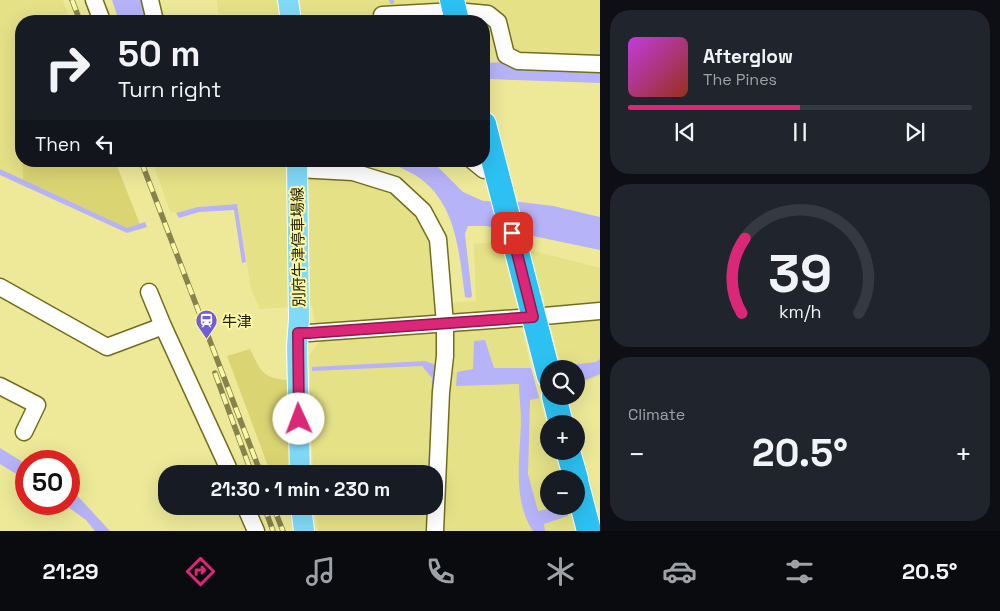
<!DOCTYPE html>
<meta charset="utf-8">
<style>
:root{--surface:#171b24;--page:#20242c;--text:#f1f3f6;--muted:#9ea1a6;--line:#363941;--accent:#db2777}
body{margin:0;font-family:"Space Grotesk","Noto Sans JP",sans-serif;background:var(--page);color:var(--text);height:100vh;display:flex;flex-direction:column;font-size:19px;white-space:nowrap}
*{box-sizing:border-box;margin:0}
p{font-size:16px;color:var(--muted)}
.icon{flex:none;width:28px;height:28px;fill:none;stroke:currentColor;stroke-width:2;stroke-linecap:round;stroke-linejoin:round}
.map{position:relative;flex:1;overflow:hidden}
.side{display:flex;flex-direction:column;gap:10px;padding:10px;background:#0d0f14;width:400px}
.side>*{flex:none}
.hud{position:absolute;left:15px;top:15px;width:475px;height:152px;border-radius:20px;box-shadow:0 5px 20px #0002;background:#171b24;color:var(--text);overflow:hidden}
.buttons{position:absolute;left:540px;top:360px;display:grid;gap:10px}
.buttons a{display:grid;place-items:center;width:45px;height:45px;border-radius:50%;background:var(--surface);box-shadow:0 5px 20px #0002;font-size:25px}
.speed{position:absolute;left:15px;top:450px;display:flex;gap:10px;font-size:25px;font-weight:700;text-align:center}
.speed>*{display:grid;place-content:center;width:65px;height:65px;border-radius:50%;background:var(--surface);box-shadow:0 5px 20px #0002;line-height:1}
.speed .limit{border:8px solid #d22;background:#fff;color:#111}
.pin{position:absolute;display:grid;place-items:center;width:42px;height:42px;color:#fff;margin:-21px;border-radius:10px;box-shadow:0 2px 8px #0006}
.me{position:absolute;width:55px;margin:-28px;rotate:358deg;stroke-linejoin:round;filter:drop-shadow(0 0 4px #0008)}
.turn{display:flex;align-items:center;gap:18px;height:105px;padding:0 20px;font-size:22px}
.turn .icon{width:65px;height:65px;stroke-width:2.5}
.turn b{display:block;font-size:35px;line-height:42px}
.then{display:flex;align-items:center;height:48px;padding:0 20px;background:#0003;gap:10px;font-size:19px}
.big{font-size:38px;font-weight:800;line-height:1.1}
.side .tile{flex:1;display:flex;flex-direction:column;justify-content:center;gap:8px;min-width:0;padding:0 18px;border-radius:20px;background:var(--page)}
.side .dial{align-items:center;gap:0}
.dial svg{height:130px;overflow:visible;fill:none;stroke:var(--line);stroke-width:7;stroke-linecap:round;text-anchor:middle}
.dial text{fill:var(--text);stroke:none}
.song{display:flex;align-items:center;gap:15px}
.cover{width:60px;height:60px;border-radius:8px;background:linear-gradient(135deg,hsl(290 70% 55%),hsl(10 70% 35%))}
.played{height:5px;border-radius:2px;background:linear-gradient(90deg,var(--accent) 50%,var(--line) 50%)}
.keys{display:flex;justify-content:space-around;direction:ltr}
.heat{display:flex;justify-content:space-between;align-items:center;font-size:28px;direction:ltr}
.trip{position:absolute;left:158px;top:465px;width:285px;height:50px;border-radius:20px;background:var(--surface);box-shadow:0 5px 20px #0002;font-weight:800;line-height:50px;text-align:center}
.dock{display:flex;height:80px;justify-content:space-around;align-items:center;background:#090b0e;color:var(--muted)}
.dock .icon{width:35px;height:35px}
.dock .on{color:var(--accent)}
.dock b{font-size:22px;color:var(--text)}
main{display:flex;flex:1;min-height:0}
.map>svg:first-child{display:block}
.built{fill:#e5e187}
.green{fill:#dad472}
.water{fill:#b6b3f8}
.lines{fill:none;stroke-linecap:round;stroke-linejoin:round}
.stream{stroke:#b6b3f8;stroke-width:4}
.minor-casing{stroke:#736e1b;stroke-width:19}
.major-casing{stroke:#fff;stroke-width:22}
.highway-casing{stroke:#fff;stroke-width:26}
.minor{stroke:#fff;stroke-width:16}
.major{stroke:#80daf7;stroke-width:20}
.highway{stroke:#2cc1f2;stroke-width:24}
.rail-casing{stroke:#86834d;stroke-width:5.5}
.rail{stroke:#faf7a6;stroke-width:4;stroke-dasharray:11;stroke-linecap:butt}
.route-casing{stroke:#8e194d;stroke-width:12}
.route{stroke:#db2777;stroke-width:9}
.labels{text-anchor:middle;dominant-baseline:central;stroke-width:4;stroke-linejoin:round;paint-order:stroke}
.street-label{font-size:15px;fill:#1f1c00;stroke:#faf7a6}
.poi-label{font-size:15px;fill:#1f1c00;stroke:#faf7a6;text-anchor:start}
</style>
<main>
<div class="map">
<svg width="600" height="531" viewBox="0 0 600 531">
<rect width="100%" height="100%" fill="#ede999"/>
<g class="built">
<path d="M0,0h63l7,21h-49v112l-1,2 3,46 -23,-9z"/>
<path d="M217,0h222l5,21h-225z"/>
<path d="M466,0h134v59l-81,-4 -9,-9 -9,-25 -32,-13z"/>
<path d="M152,161h214l32,18 29,24 15,32 9,68 25,-2 -2,-57 27,-3 30,127 18,64v19h5l8,28h-13v27h20l7,25h-258l-3,-25h119v-32h-121l-4,-118 9,-13 -6,-37 -52,3 -9,-20 -14,-85 -39,3 -22,6 -6,-2z"/>
<path d="M530,250l70,18v108l-24,10v-17h-14z"/>
</g>
<g class="green">
<path d="M22,161h93l26,66 -13,4 -105,-50z"/>
<path d="M250,349c11,22 12,29 38,31l2,94h-19l-44,-118z"/>
</g>
<g class="water">
<path d="M112,0h29l5,21h-27z"/>
<path d="M509,62l91,8v13l-111,-4 -4,-16z"/>
<path d="M387,161h45l31,31 20,9 37,1 33,4 47,11v33l-114,-24h-18l-3,8 7,62 -2,2 -5,-1c-6,-44 -8,-96 -50,-122 -9,-5 -18,-9 -28,-14z"/>
<path d="M0,169l127,59 18,-6 2,5 -20,6 -127,-58z"/>
<path d="M237,204l9,58 -4,1 -8,-53 -35,2 -20,6 -3,-5 22,-6z"/>
<path d="M485,340l9,28h37l8,30 -9,2 -2,74 10,37 28,-5 2,10 -24,8 1,7h-12c-21,-31 -13,-74 -12,-109 0,-13 -2,-25 -2,-38l-63,2 1,-14 16,-3 1,-28z"/>
<path d="M600,359v15l-24,10v-15h-12l-1,-3 33,-4z"/>
<path d="M425,361l11,4 -3,109h-5l4,-96 -10,-12 -110,5v-4z"/>
<path d="M0,448l26,16v16l-26,-16z"/>
<path d="M69,489l4,2 37,40h-15l-9,-11 -22,-16h5z"/>
</g>
<g class="lines">
<path class="stream" d="M391,0l1,2"/>
<defs>
<g id="minor">
<path d="M94,0l8,21"/>
<path d="M150,0l5,21"/>
<path d="M382,15l73,-4 33,3 10,8 8,33 12,6 82,3"/>
<path d="M473,161l11,9h12"/>
<path d="M297,169l56,3 42,13 28,26 15,28 7,85v32l-4,36 -6,139"/>
<path d="M0,287l107,60 56,-21"/>
<path d="M149,292l14,34 68,148"/>
<path d="M298,333h11l224,-16 67,-6"/>
<path d="M0,386l37,19 -13,27"/>
<path d="M245,506l11,25"/>
</g>
<g id="major">
<path d="M288,0l3,21"/>
<path d="M297,161l2,158 -2,27 3,128"/>
<path d="M301,506l3,25"/>
</g>
<g id="highway">
<path d="M452,0l5,21"/>
<path d="M484,124l65,252"/>
<path d="M554,396l7,28"/>
<path d="M568,451l8,28"/>
<path d="M576,481l13,50"/>
</g>
</defs>
<use href="#minor" class="minor-casing"/>
<use href="#major" class="major-casing"/>
<use href="#highway" class="highway-casing"/>
<use href="#minor" class="minor"/>
<use href="#major" class="major"/>
<use href="#highway" class="highway"/>
<defs>
<g id="rail">
<path d="M72,0l8,21"/>
<path d="M141,161l120,313"/>
<path d="M215,373l37,101"/>
<path d="M264,506l9,25"/>
<path d="M273,506l10,25"/>
</g>
</defs>
<use href="#rail" class="rail-casing"/>
<use href="#rail" class="rail"/>
</g>
<g class="lines">
<defs>
<path id="route" d="M299,419l-1,-86h11l224,-16 -21,-84"/>
</defs>
<use href="#route" class="route-casing"/>
<use href="#route" class="route"/>
</g>
<defs>
<symbol id="station-pin" viewBox="-11 -11 22 30"><path d="M0 17L-7.5 6A9.5 9.5 0 1 1 7.5 6Z" fill="#705ed8" stroke="#faf7a6"/><path d="M-3-6H3Q5-6 5-4V2Q5 4 3 4L4.5 6H3L1.5 4h-3L-3 6H-4.5L-3 4Q-5 4-5 2V-4Q-5-6-3-6ZM-3.5-4v3h7v-3ZM-3.5 1v1.5H-2V1ZM2 1v1.5H3.5V1Z" fill="#fff"/></symbol>
</defs>
<g fill-rule="evenodd">
<use href="#station-pin" x="194" y="308" width="25" height="34"/>
</g>
<g class="labels">
<g class="street-label">
<text transform="translate(298 247) rotate(-91)">別府牛津停車場線</text>
</g>
<g class="poi-label">
<text x="222" y="321">牛津</text>
</g>
</g>
</svg>
<div class="buttons">
<a><svg class="icon" aria-label="search" viewBox="0 0 24 24"><circle cx="10" cy="10" r="6"/><path d="M15 15l6 6"/></svg></a>
<a>+</a>
<a>−</a>
</div>
<div class="speed"><div class="limit">50</div></div>
<div class="pin" style="left:512px;top:233px;background:#d93025"><svg class="icon" aria-label="arrive" viewBox="0 0 24 24"><path d="M6 21V4h12l-3 4 3 4H6"/></svg></div>
<svg class="me" style="left:299px;top:419px" viewBox="-20 -20 40 40"><circle r="19" fill="#fff"/><path d="M0-13L10 11 0 6-10 11z" fill="#db2777"/></svg>
<div class="trip">21:30 · 1 min · 230 m</div>
<div class="hud">
<div class="turn"><svg class="icon" aria-label="right" viewBox="0 0 24 24"><path d="M7 20v-9h11M14 6l5 5-5 5"/></svg><div><b>50 m</b>Turn right</div></div>
<div class="then">Then<svg class="icon" aria-label="left" viewBox="0 0 24 24"><path d="M17 20v-9H6M10 6l-5 5 5 5"/></svg></div>
</div>
</div>
<section class="side">
<div class="tile">
<div class="song"><i class="cover"></i><div><b>Afterglow</b><p>The Pines</p></div></div>
<div class="played"></div>
<div class="keys"><svg class="icon" aria-label="previous" viewBox="0 0 24 24"><path d="M18 5L8 12l10 7zM5 5v14"/></svg><svg class="icon" aria-label="pause" viewBox="0 0 24 24"><path d="M8 5v14M16 5v14"/></svg><svg class="icon" aria-label="next" viewBox="0 0 24 24"><path d="M6 5l10 7-10 7zM19 5v14"/></svg></div>
</div>
<div class="tile dial"><svg viewBox="0 0 100 80">
<path d="M14 69A42 42 0 1 1 86 69"/>
<path d="M14 69A42 42 0 0 1 16 23" stroke="#db2777"/>
<text x="50" y="56" font-size="32" font-weight="700">39</text>
<text x="50" y="72" font-size="11">km/h</text>
</svg></div>
<div class="tile"><p>Climate</p>
<div class="heat"><a>−</a><b class="big">20.5°</b><a>+</a></div>
</div>
</section>
</main>
<nav class="dock">
<b>21:29</b>
<svg class="icon on" aria-label="directions" viewBox="0 0 24 24"><path d="M12 3l9 9-9 9-9-9zM9 14v-3h6M13 9l2 2-2 2"/></svg>
<svg class="icon" aria-label="music" viewBox="0 0 24 24"><path d="M9 18V5l10-2v13"/><circle cx="6" cy="18" r="3"/><circle cx="16" cy="16" r="3"/></svg>
<svg class="icon" aria-label="phone" viewBox="0 0 24 24"><path d="M5 4h4l2 5-3 2q2 4 5 5l2-3 5 2v4C11 20 4 13 5 4z"/></svg>
<svg class="icon" aria-label="climate" viewBox="0 0 24 24"><path d="M12 3v18M4 7l16 10M4 17L20 7"/></svg>
<svg class="icon" aria-label="car" viewBox="0 0 24 24"><path d="M5 17H2v-5l4-1 3-4h7l3 4 3 1v5h-3M9 17h6M6 11h13"/><circle cx="7" cy="17" r="2"/><circle cx="17" cy="17" r="2"/></svg>
<svg class="icon" aria-label="filters" viewBox="0 0 24 24"><path d="M4 7h16M4 17h16"/><circle cx="9" cy="7" r="2"/><circle cx="15" cy="17" r="2"/></svg>
<b>20.5°</b>
</nav>
